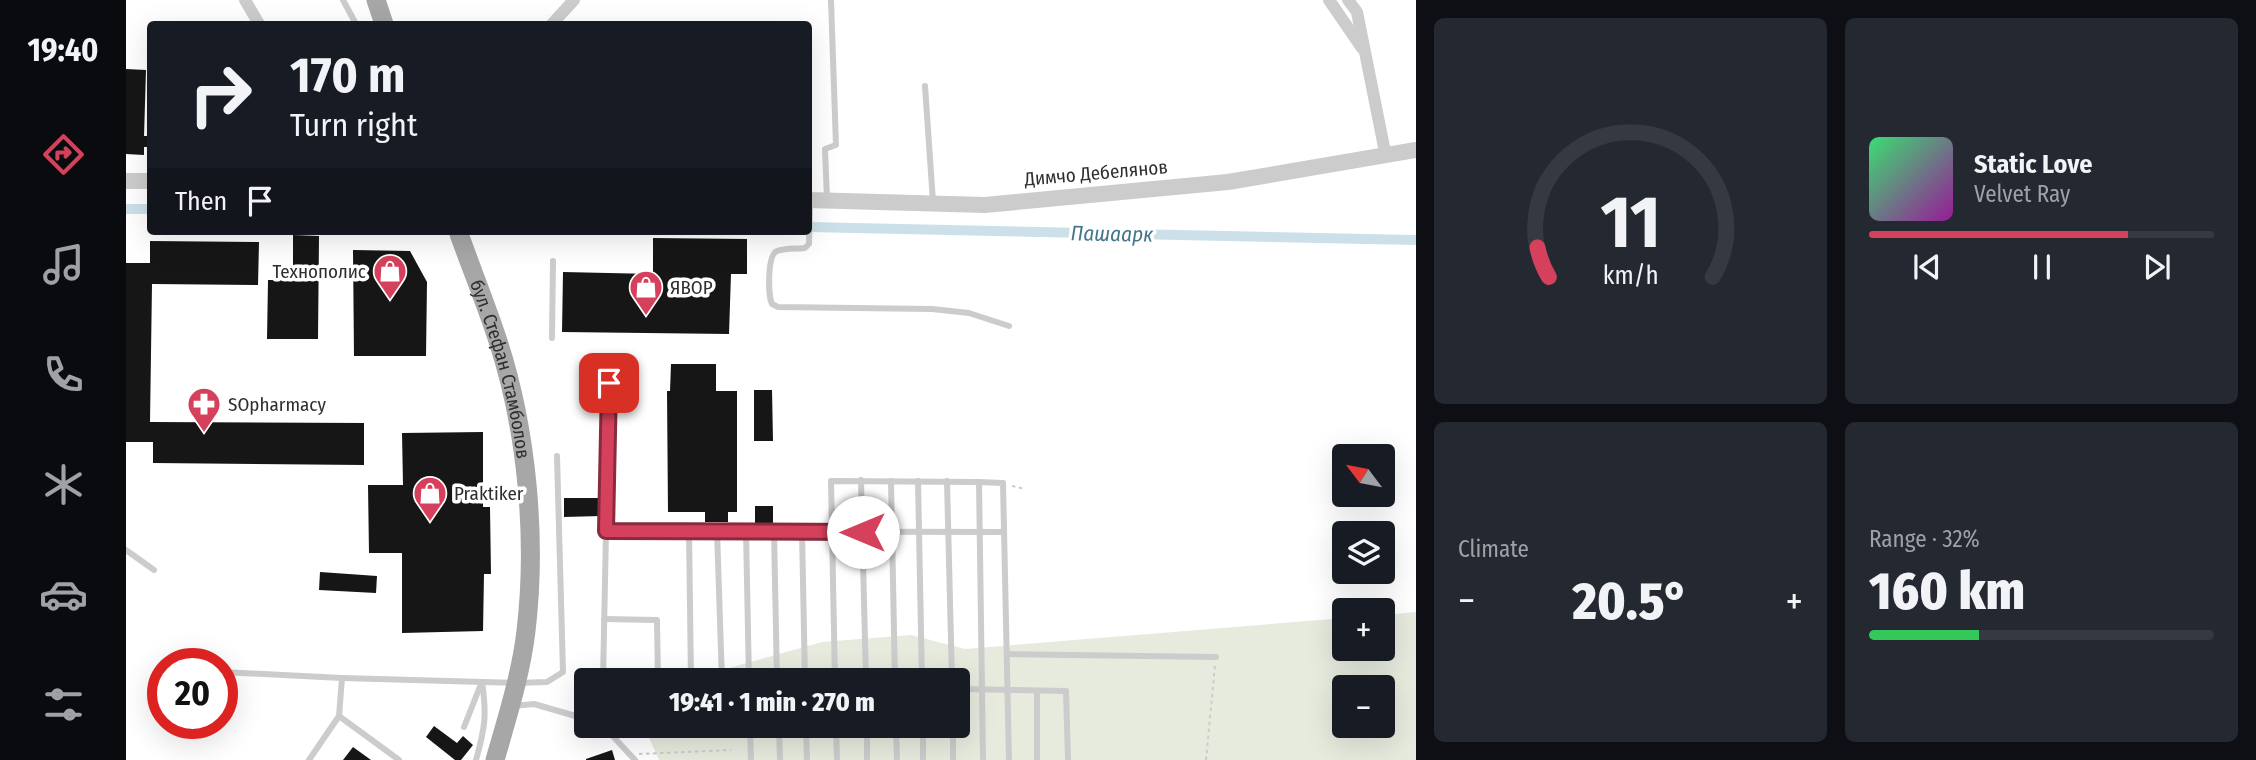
<!DOCTYPE html>
<meta charset="utf-8">
<style>
:root{--surface:#171b24;--page:#242831;--text:#f1f3f6;--muted:#9ea1a6;--line:#363941;--accent:#d5415c}
body{margin:0;font-family:"Fira Sans Condensed",sans-serif;background:var(--page);color:var(--text);height:100vh;display:flex;flex-direction:column;font-size:26px;white-space:nowrap}
*{box-sizing:border-box;margin:0}
p{font-size:23px;color:var(--muted)}
.icon{flex:none;width:38px;height:38px;fill:none;stroke:currentColor;stroke-width:2;stroke-linecap:round;stroke-linejoin:round}
.map{position:relative;flex:1;overflow:hidden}
.sheet{display:flex;flex-direction:column;gap:18px;padding:18px;background:#0d0f14;width:840px}
.sheet>*{flex:none}
.hud{position:absolute;left:21px;top:21px;width:665px;height:214px;border-radius:7px;box-shadow:0 7px 28px #0002;background:#171b24;color:var(--text);overflow:hidden}
.needle{width:46px;rotate:302deg}
.controls{position:absolute;left:1206px;top:444px;display:grid;gap:14px}
.controls a{display:grid;place-items:center;width:63px;height:63px;border-radius:7px;background:var(--surface);box-shadow:0 7px 28px #0002;font-size:35px}
.speed{position:absolute;left:21px;top:648px;display:flex;gap:14px;font-size:35px;font-weight:700;text-align:center}
.speed>*{display:grid;place-content:center;width:91px;height:91px;border-radius:50%;background:var(--surface);box-shadow:0 7px 28px #0002;line-height:1}
.speed .limit{border:10px solid #d22;background:#fff;color:#111}
.pin{position:absolute;display:grid;place-items:center;width:60px;height:60px;color:#fff;margin:-30px;border-radius:14px;box-shadow:0 4px 10px #0006}
.me{position:absolute;width:77px;margin:-38px;rotate:270deg;stroke-linejoin:round;filter:drop-shadow(0 0 5px #0008)}
.turn{display:flex;align-items:center;gap:24px;height:147px;padding:0 28px;font-size:32px}
.turn .icon{width:91px;height:91px;stroke-width:2.5}
.turn b{display:block;font-size:49px;line-height:60px}
.then{display:flex;align-items:center;height:66px;padding:0 28px;background:#0003;gap:14px;font-size:26px}
.big{font-size:52px;font-weight:800;line-height:1.1}
.sheet .widget{flex:1;display:flex;flex-direction:column;justify-content:center;gap:10px;min-width:0;padding:0 24px;border-radius:10px;background:var(--page)}
.sheet .dial{align-items:center;gap:0}
.dial svg{height:182px;overflow:visible;fill:none;stroke:var(--line);stroke-width:7;stroke-linecap:round;text-anchor:middle}
.dial text{fill:var(--text);stroke:none}
.song{display:flex;align-items:center;gap:21px}
.cover{width:84px;height:84px;border-radius:10px;background:linear-gradient(135deg,hsl(140 70% 55%),hsl(300 70% 35%))}
.played{height:7px;border-radius:4px;background:linear-gradient(90deg,var(--accent) 75%,var(--line) 75%)}
.keys{display:flex;justify-content:space-around;direction:ltr}
.heat{display:flex;justify-content:space-between;align-items:center;font-size:38px;direction:ltr}
.charge{height:10px;border-radius:5px;background:linear-gradient(90deg,#34c759 32%,var(--line) 0)}
.sheet .tiles{flex:1;display:grid;gap:18px;grid-template-columns:repeat(2,1fr)}
.trip{position:absolute;left:448px;top:668px;width:396px;height:70px;border-radius:7px;background:var(--surface);box-shadow:0 7px 28px #0002;font-weight:800;line-height:70px;text-align:center}
main{display:flex;flex:1;min-height:0}
.menu{display:flex;flex-direction:column;width:126px;justify-content:space-around;align-items:center;background:#090b0e;color:var(--muted)}
.menu .icon{width:49px;height:49px}
.menu .active{color:var(--accent)}
.menu b{font-size:32px;color:var(--text)}
.map>svg:first-child{display:block}
.green{fill:#e6ebde;fill-rule:evenodd}
.lines{fill:none;stroke-linecap:round;stroke-linejoin:round}
.canal{stroke:#cce0e9;stroke-width:10}
.building{fill:#161616}
.path{stroke:#ccc;stroke-width:2;stroke-dasharray:3.5 3.5;stroke-linecap:butt}
.service{stroke:#ccc;stroke-width:6}
.minor{stroke:#ccc;stroke-width:12}
.tertiary{stroke:#ccc;stroke-width:16}
.primary{stroke:#a7a7a7;stroke-width:19}
.route-casing{stroke:#8a2a3c;stroke-width:18}
.route{stroke:#d5415c;stroke-width:12}
.labels{text-anchor:middle;dominant-baseline:central;stroke-width:7;stroke-linejoin:round;paint-order:stroke}
.street-label{font-size:19px;fill:#2f2f2f;stroke:#fff}
.poi-label{font-size:19px;fill:#2f2f2f;stroke:#fff;text-anchor:start}
.water-label{font-size:21px;font-style:italic;fill:#447689;stroke:#fff}
</style>
<main>
<nav class="menu">
<b>19:40</b>
<svg class="icon active" aria-label="directions" viewBox="0 0 24 24"><path d="M12 3l9 9-9 9-9-9zM9 14v-3h6M13 9l2 2-2 2"/></svg>
<svg class="icon" aria-label="music" viewBox="0 0 24 24"><path d="M9 18V5l10-2v13"/><circle cx="6" cy="18" r="3"/><circle cx="16" cy="16" r="3"/></svg>
<svg class="icon" aria-label="phone" viewBox="0 0 24 24"><path d="M5 4h4l2 5-3 2q2 4 5 5l2-3 5 2v4C11 20 4 13 5 4z"/></svg>
<svg class="icon" aria-label="climate" viewBox="0 0 24 24"><path d="M12 3v18M4 7l16 10M4 17L20 7"/></svg>
<svg class="icon" aria-label="car" viewBox="0 0 24 24"><path d="M5 17H2v-5l4-1 3-4h7l3 4 3 1v5h-3M9 17h6M6 11h13"/><circle cx="7" cy="17" r="2"/><circle cx="17" cy="17" r="2"/></svg>
<svg class="icon" aria-label="filters" viewBox="0 0 24 24"><path d="M4 7h16M4 17h16"/><circle cx="9" cy="7" r="2"/><circle cx="15" cy="17" r="2"/></svg>
</nav>
<div class="map">
<svg width="1290" height="760" viewBox="0 0 1290 760">
<rect width="100%" height="100%" fill="#fff"/>
<path class="green" d="M1290,612v148h-757l-15,-34h313v-45h-274l139,-39 89,-7 54,14 379,-31v31h38l1,-34zM1218,688h38v38h-38z"/>
<g class="lines">
<g class="canal">
<path d="M0,209h24"/>
<path d="M682,227l608,13"/>
</g>
</g>
<g class="building">
<path d="M0,69l20,1 -2,66h5v11h-5v8l-18,-1z"/>
<path d="M167,235l26,1 -1,103h-51l1,-59h25z"/>
<path d="M527,238l94,1v35h-16l-2,60 -167,-2 1,-60 90,2z"/>
<path d="M24,241l109,1 -1,43 -106,-1 -2,138 214,1v42l-211,-2v-21h-27v-179h24z"/>
<path d="M227,250l57,1 17,31 -1,74h-72z"/>
<path d="M545,364h45v27h21v121h-9v10h-23v-10h-37l-1,-121h3z"/>
<path d="M628,390h18l1,51h-19z"/>
<path d="M357,432v75h7l1,67h-7l-1,57 -81,2v-80h-33l-1,-68h35l-1,-52z"/>
<path d="M438,498h37v18l-37,1z"/>
<rect x="629" y="506" width="18" height="19"/>
<path d="M194,572l57,4 -1,17 -57,-3z"/>
<path d="M308,726l23,17 6,-7 10,9 -12,15h-6l-29,-23z"/>
<path d="M227,747l18,13h-28z"/>
<path d="M486,750l3,10h-29v-1z"/>
</g>
<g class="lines">
<g class="path">
<path d="M886,486l13,3"/>
<path d="M513,754l92,-4"/>
<path d="M1080,760l9,-95"/>
</g>
<g class="service">
<path d="M217,0l13,24"/>
<path d="M799,86l8,116"/>
<path d="M701,199l-2,-50 11,-4 -5,-145"/>
<path d="M684,203l-1,41 -4,4c-8,1 -20,0 -28,3 -10,4 -9,45 -5,53l6,3 154,2 37,4 40,13"/>
<path d="M426,338l1,-77"/>
<path d="M735,480l5,201"/>
<path d="M765,481l4,200"/>
<path d="M792,481l4,200"/>
<path d="M821,481l5,200"/>
<path d="M480,531l398,1"/>
<path d="M563,531l2,150"/>
<path d="M591,531l5,150"/>
<path d="M620,531l3,150"/>
<path d="M648,531l3,150"/>
<path d="M676,532l3,149"/>
<path d="M0,550l28,20"/>
<path d="M478,619l53,1 1,61"/>
<path d="M881,654l209,3"/>
<path d="M96,672l120,6 174,5 31,-1 16,-10 -6,-216"/>
<path d="M216,678l-3,38 60,44"/>
<path d="M477,681l6,-298"/>
<path d="M709,681l-4,-200 148,1"/>
<path d="M831,689l109,2 2,69"/>
<path d="M911,691v69"/>
<path d="M387,706l21,-2 52,15"/>
<path d="M474,726l8,5 27,29"/>
<path d="M624,726l1,34"/>
<path d="M653,726l1,34"/>
<path d="M680,726l1,34"/>
<path d="M710,726l1,34"/>
<path d="M741,726v34"/>
<path d="M770,726l1,34"/>
<path d="M797,726v34"/>
<path d="M827,726v34"/>
<path d="M338,727l17,-43"/>
<path d="M183,760l30,-44"/>
<path d="M350,760c9,-32 11,-45 6,-78"/>
<path d="M857,760l-4,-278 24,1 6,277"/>
</g>
<g class="minor">
<path d="M119,0l14,24"/>
<path d="M1203,0l33,48"/>
<path d="M1222,0l9,12 29,145"/>
<path d="M426,24l22,-24"/>
</g>
<g class="tertiary">
<path d="M0,181h24"/>
<path d="M682,200l177,5 243,-23 188,-32"/>
</g>
<g class="primary">
<path d="M250,0l8,24"/>
<path id="s1" d="M332,231c13,37 28,73 40,110 29,89 39,197 28,290 -5,43 -19,87 -31,129"/>
</g>
</g>
<g class="lines">
<defs>
<path id="route" d="M483,383l-3,148 257,1"/>
</defs>
<use href="#route" class="route-casing"/>
<use href="#route" class="route"/>
</g>
<defs>
<symbol id="shop-pin" viewBox="-11 -11 22 30"><path d="M0 17L-7.5 6A9.5 9.5 0 1 1 7.5 6Z" fill="#d5415c" stroke="#fff"/><path d="M-5-2.5h2.3a2.7 3.5 0 0 1 5.4 0H5L5.5 6h-11ZM-1.5-2.5h3a1.5 2.3 0 0 0-3 0Z" fill="#fff"/></symbol>
<symbol id="pharmacy-pin" viewBox="-11 -11 22 30"><path d="M0 17L-7.5 6A9.5 9.5 0 1 1 7.5 6Z" fill="#d5415c" stroke="#fff"/><path d="M-2-6h4v4h4v4h-4v4h-4v-4h-4v-4h4Z" fill="#fff"/></symbol>
</defs>
<g fill-rule="evenodd">
<use href="#shop-pin" x="245" y="252" width="38" height="52"/>
<use href="#shop-pin" x="501" y="268" width="38" height="52"/>
<use href="#pharmacy-pin" x="59" y="385" width="38" height="52"/>
<use href="#shop-pin" x="285" y="474" width="38" height="52"/>
</g>
<g class="labels">
<g class="street-label">
<text transform="translate(970 173) rotate(-5)">Димчо Дебелянов</text>
<text stroke="none"><textPath href="#s1" startOffset="145">бул. Стефан Стамболов</textPath></text>
</g>
<g class="poi-label">
<text x="240" y="271" text-anchor="end">Технополис</text>
<text x="544" y="287">ЯВОР</text>
<text x="102" y="404">SOpharmacy</text>
<text x="328" y="493">Praktiker</text>
</g>
<g class="water-label">
<text transform="translate(986 234) rotate(1)">Пашаарк</text>
</g>
</g>
</svg>
<div class="controls">
<a><svg class="needle" viewBox="-14 -14 28 28"><path d="M0-13l5 13h-10z" fill="#e53935"/><path d="M0 13l5-13h-10z" fill="#9ea1a6"/></svg></a>
<a><svg class="icon" aria-label="layers" viewBox="0 0 24 24"><path d="M12 4l9 5-9 5-9-5zM3 14l9 5 9-5"/></svg></a>
<a>+</a>
<a>−</a>
</div>
<div class="speed"><div class="limit">20</div></div>
<div class="pin" style="left:483px;top:383px;background:#d93025"><svg class="icon" aria-label="arrive" viewBox="0 0 24 24"><path d="M6 21V4h12l-3 4 3 4H6"/></svg></div>
<svg class="me" style="left:737px;top:532px" viewBox="-20 -20 40 40"><circle r="19" fill="#fff"/><path d="M0-13L10 11 0 6-10 11z" fill="#d5415c"/></svg>
<div class="trip">19:41 · 1 min · 270 m</div>
<div class="hud">
<div class="turn"><svg class="icon" aria-label="right" viewBox="0 0 24 24"><path d="M7 20v-9h11M14 6l5 5-5 5"/></svg><div><b>170 m</b>Turn right</div></div>
<div class="then">Then<svg class="icon" aria-label="arrive" viewBox="0 0 24 24"><path d="M6 21V4h12l-3 4 3 4H6"/></svg></div>
</div>
</div>
<section class="sheet">
<div class="tiles">
<div class="widget dial"><svg viewBox="0 0 100 80">
<path d="M14 69A42 42 0 1 1 86 69"/>
<path d="M14 69A42 42 0 0 1 9 56" stroke="#d5415c"/>
<text x="50" y="56" font-size="32" font-weight="700">11</text>
<text x="50" y="72" font-size="11">km/h</text>
</svg></div>
<div class="widget">
<div class="song"><i class="cover"></i><div><b>Static Love</b><p>Velvet Ray</p></div></div>
<div class="played"></div>
<div class="keys"><svg class="icon" aria-label="previous" viewBox="0 0 24 24"><path d="M18 5L8 12l10 7zM5 5v14"/></svg><svg class="icon" aria-label="pause" viewBox="0 0 24 24"><path d="M8 5v14M16 5v14"/></svg><svg class="icon" aria-label="next" viewBox="0 0 24 24"><path d="M6 5l10 7-10 7zM19 5v14"/></svg></div>
</div>
<div class="widget"><p>Climate</p>
<div class="heat"><a>−</a><b class="big">20.5°</b><a>+</a></div>
</div>
<div class="widget"><p>Range · 32%</p><b class="big">160 km</b><div class="charge"></div></div>
</div>
</section>
</main>
